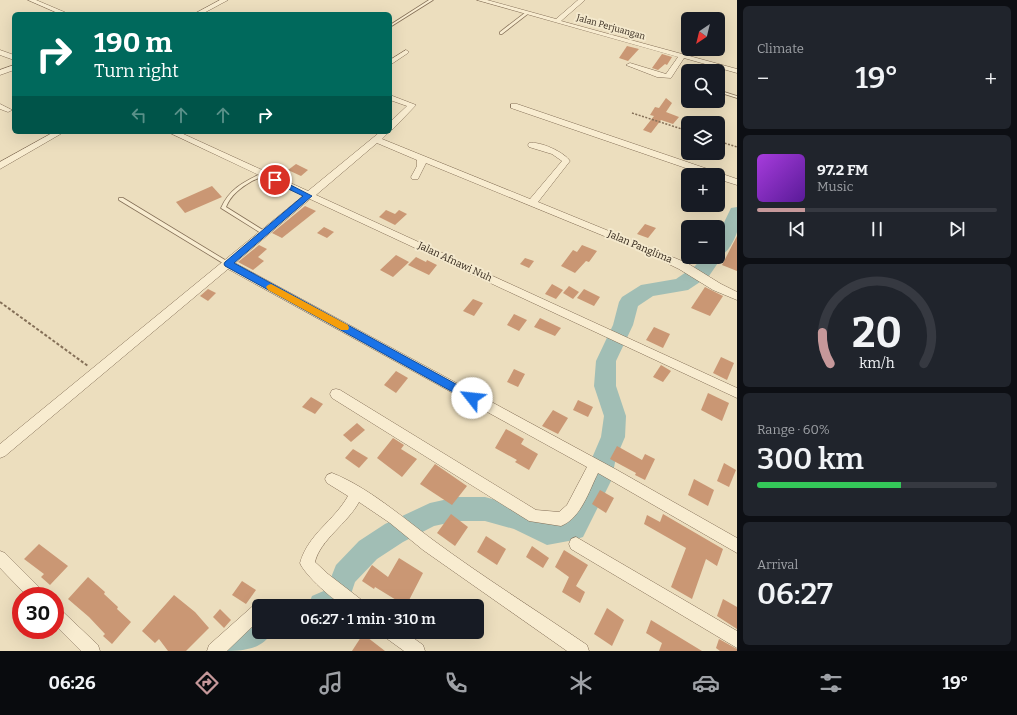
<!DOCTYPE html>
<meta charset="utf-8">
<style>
:root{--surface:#171b24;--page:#20242c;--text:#f1f3f6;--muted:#9ea1a6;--line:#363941;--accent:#c6989a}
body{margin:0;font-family:Bitter,serif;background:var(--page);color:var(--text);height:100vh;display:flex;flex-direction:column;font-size:15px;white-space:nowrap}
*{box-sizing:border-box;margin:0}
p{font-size:13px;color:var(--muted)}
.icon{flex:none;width:22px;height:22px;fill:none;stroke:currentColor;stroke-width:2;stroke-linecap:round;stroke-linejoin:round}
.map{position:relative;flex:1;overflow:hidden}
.side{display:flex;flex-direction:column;gap:6px;padding:6px;background:#0d0f14;width:280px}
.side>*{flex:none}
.top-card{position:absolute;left:12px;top:12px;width:380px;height:122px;border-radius:6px;box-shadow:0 4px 16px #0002;background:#00695c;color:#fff;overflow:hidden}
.needle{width:26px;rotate:215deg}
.controls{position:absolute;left:681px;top:12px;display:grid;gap:8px}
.controls a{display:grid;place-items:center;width:44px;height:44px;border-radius:6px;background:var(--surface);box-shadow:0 4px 16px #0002;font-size:20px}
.speed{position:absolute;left:12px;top:587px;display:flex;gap:8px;font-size:20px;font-weight:700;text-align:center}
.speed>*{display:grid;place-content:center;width:52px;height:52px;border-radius:50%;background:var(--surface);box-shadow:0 4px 16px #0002;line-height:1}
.speed .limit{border:6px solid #d22;background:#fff;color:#111}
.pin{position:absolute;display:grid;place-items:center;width:34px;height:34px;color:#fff;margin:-17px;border:2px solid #fff;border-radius:50%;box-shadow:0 1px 4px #0007}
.me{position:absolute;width:44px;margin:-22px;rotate:299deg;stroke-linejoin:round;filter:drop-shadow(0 0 3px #0008)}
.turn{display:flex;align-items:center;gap:14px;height:84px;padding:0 16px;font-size:18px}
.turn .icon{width:52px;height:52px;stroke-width:2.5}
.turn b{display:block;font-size:28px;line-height:34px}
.lanes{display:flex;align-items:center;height:38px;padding:0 16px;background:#0003;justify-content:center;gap:20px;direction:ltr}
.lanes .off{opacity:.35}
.big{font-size:30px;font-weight:600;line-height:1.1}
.side .card{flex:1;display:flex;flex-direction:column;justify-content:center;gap:6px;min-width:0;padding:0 14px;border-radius:6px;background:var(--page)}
.side .dial{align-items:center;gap:0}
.dial svg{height:104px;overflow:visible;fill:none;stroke:var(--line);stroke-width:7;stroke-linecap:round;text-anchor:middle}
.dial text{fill:var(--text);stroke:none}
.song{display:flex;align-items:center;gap:12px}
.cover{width:48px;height:48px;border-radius:6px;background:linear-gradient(135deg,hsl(280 70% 55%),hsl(270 70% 35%))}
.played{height:4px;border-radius:2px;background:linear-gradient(90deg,var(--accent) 20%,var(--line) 20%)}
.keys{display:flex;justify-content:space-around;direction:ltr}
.heat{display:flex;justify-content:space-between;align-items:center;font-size:22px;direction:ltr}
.charge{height:6px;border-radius:3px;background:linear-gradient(90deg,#34c759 60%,var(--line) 0)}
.trip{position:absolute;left:252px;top:599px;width:232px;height:40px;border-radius:6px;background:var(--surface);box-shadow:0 4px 16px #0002;font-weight:600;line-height:40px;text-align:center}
.tab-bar{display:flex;height:64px;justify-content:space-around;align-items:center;background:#090b0e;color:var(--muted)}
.tab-bar .icon{width:28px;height:28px}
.tab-bar .selected{color:var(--accent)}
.tab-bar b{font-size:18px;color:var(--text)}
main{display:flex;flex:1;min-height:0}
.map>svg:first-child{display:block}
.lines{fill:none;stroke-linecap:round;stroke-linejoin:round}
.river{fill:#a1beb5;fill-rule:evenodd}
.building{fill:#ca9774}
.lane-casing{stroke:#846f57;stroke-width:1.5}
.street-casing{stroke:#846f57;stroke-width:1}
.path-far1{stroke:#846f57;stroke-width:1.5;stroke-dasharray:2 1.5;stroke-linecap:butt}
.path{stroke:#846f57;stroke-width:2;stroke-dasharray:3 2;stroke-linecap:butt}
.lane{fill:#f8ecd0;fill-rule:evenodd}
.street{fill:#f8ecd0;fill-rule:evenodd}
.route{fill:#1a73e8;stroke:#114b97}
.slow{fill:#f59e0b}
.labels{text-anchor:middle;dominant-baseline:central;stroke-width:4;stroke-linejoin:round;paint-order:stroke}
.far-street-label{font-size:9px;fill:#33271b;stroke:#f4e9cd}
.street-label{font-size:10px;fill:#33271b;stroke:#f4e9cd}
</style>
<main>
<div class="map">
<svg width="737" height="651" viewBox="0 0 737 651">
<rect width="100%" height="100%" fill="#ecdebe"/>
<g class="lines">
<g class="river">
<path d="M737,207c0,7 0,18 0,25 -2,7 -9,21 -16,23l1,2 -13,19 -21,14 -35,6 -15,10 -5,19 -17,36v25l10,30 -1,21 -9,21 -5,23 -28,56 -9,3 -27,5 -33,-16 -29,-8h-28l-23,5 -31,16 -26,17 -22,23 -8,24h-39l4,-10 14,-6 10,-25 23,-24 26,-17 45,-21 27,-6h28l33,9 30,13 18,-2 21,-39 5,-20 9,-21 3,-21 -10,-30 2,-25 17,-36 6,-23 3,-5 19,-12 35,-6 19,-13 8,-9h15v-22l13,-27z"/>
<path d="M259,615v17h13c-10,19 -32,19 -54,19 6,-16 25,-29 41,-36z"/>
</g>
</g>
<g class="building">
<path d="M627,46l12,3 -11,12 -9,-3z"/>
<path d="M662,54l10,3 -5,8 -2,-1 -7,6 -6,-2z"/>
<path d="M666,98l6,5 -6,9 13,5 -6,7 -12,-4 -10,13 -8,-3 11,-14 -4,-1 5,-8 4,1z"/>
<path d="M296,164l12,6 -7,6 -13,-6z"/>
<path d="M212,186l10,11 -37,16 -9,-11z"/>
<path d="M305,206l11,5 -34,27 -10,-5z"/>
<path d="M386,210l9,4 4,-4 8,4 -12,11 -16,-8z"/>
<path d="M645,224l11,4 -8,10 -11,-4z"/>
<path d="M324,227l10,5 -7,6 -10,-5z"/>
<path d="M737,236v35l-15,-6z"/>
<path d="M259,245l8,4 -9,8 6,4 -11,9 -15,-8z"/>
<path d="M582,245l15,6 -8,11 -3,-1 -11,12 -14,-7 12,-16 4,2z"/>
<path d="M396,255l13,7 -16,15 -13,-7z"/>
<path d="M416,257l10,5 1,-2 10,5 -8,10 -21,-10z"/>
<path d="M525,258l9,3 -5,7 -9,-4z"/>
<path d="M552,284l11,6 -7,9 -11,-5z"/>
<path d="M569,286l10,6 -6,7 -10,-6z"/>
<path d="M705,287l18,9 -13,20 -19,-8z"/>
<path d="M208,289l8,4 -8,8 -8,-5z"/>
<path d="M584,289l16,8 -6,9 -17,-8z"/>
<path d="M473,299l10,4 -9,13 -11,-5z"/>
<path d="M514,314l13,6 -8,11 -12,-6z"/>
<path d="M540,318l21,10 -6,8 -21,-9z"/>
<path d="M654,327l16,7 -7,14 -17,-8z"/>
<path d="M721,357l13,6 -7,17 -14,-7z"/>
<path d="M661,365l10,6 -8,11 -10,-5z"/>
<path d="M514,369l11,5 -7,13 -11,-5z"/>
<path d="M396,371l12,7 -12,15 -12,-8z"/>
<path d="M708,393l21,10 -7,18 -21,-11z"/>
<path d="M311,397l12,7 -8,10 -13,-7z"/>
<path d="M578,400l15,7 -5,10 -15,-7z"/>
<path d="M553,410l15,8 -10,16 -16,-8z"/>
<path d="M357,423l8,7 -14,12 -8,-7z"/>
<path d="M506,429l18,10 -3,5 17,10 -9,16 -14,-8 2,-2 -22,-12z"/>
<path d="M393,438l11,7 -3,4 16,10 -15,18 -25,-19z"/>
<path d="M617,446l25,14 3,-6 10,5 -10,21 -10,-5 1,-2 -26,-14z"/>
<path d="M353,449l15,9 -9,10 -14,-10z"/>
<path d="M724,463l12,7 -7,17 -12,-6z"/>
<path d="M435,464l32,22 -15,19 -32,-21z"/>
<path d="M694,479l20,11 -6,16 -20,-11z"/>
<path d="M600,490l14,8 -8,15 -14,-9z"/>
<path d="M451,514l17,13 -13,19 -18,-13z"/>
<path d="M663,514l60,35 -6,17 -11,-7 -14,40 -21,-12 15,-39 -42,-24 3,-9 13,7z"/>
<path d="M486,536l20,13 -9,16 -20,-13z"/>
<path d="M39,544l29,22 -18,19 -9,-8 3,-3 -20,-15z"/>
<path d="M532,546l17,12 -6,10 -17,-11z"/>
<path d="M564,550l24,15 -12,21 9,6 -5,11 -18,-11 7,-15 -14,-10z"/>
<path d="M399,558l24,15 -17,33 -31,-19 -1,2 -12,-8 10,-16 16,12z"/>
<path d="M88,577l17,15 -1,2 14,13 -1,2 14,13 -19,22 -9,-8 2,-2 -16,-17 -21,-18z"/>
<path d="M242,581l14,9 -10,14 -14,-9z"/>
<path d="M174,595l21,17 14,16 -23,23h-18l-9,-12 -4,4 -13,-12z"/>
<path d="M723,599l14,8v22l-20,-13z"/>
<path d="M607,608l17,12 -12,26 -18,-12z"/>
<path d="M220,609l11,11 -7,8 -11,-11z"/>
<path d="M651,620l51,31h-43l3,-8 -16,-10z"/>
<path d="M363,634l22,17h-33z"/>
<path d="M719,639l18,10v2h-17l-4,-3z"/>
</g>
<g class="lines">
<defs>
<g id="lane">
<path d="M429,0h4l-43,27v-2z"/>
<path d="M526,12l3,1 -27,21h-2v-2z"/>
<path d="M718,90l19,6v2l-19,-6z"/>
<path d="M262,173h4v1c-4,3 -9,5 -14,7 -12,7 -21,14 -26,26l40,25v1l-2,2 -43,-27c9,-20 23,-26 41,-35z"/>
<path d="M119,198h4l107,65 1,1 -1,1h-4l-107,-65z"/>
</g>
<g id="street">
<path d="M28,0h8l33,14h-9z"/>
<path d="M220,0h8l-26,14h-8z"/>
<path d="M477,0h10l69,19 22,-19h7l-24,21 176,48v4l-53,-15 -13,20 -14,-1 -31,-12 4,-2 36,11 12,-17z"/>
<path d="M0,50l14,5v5l-14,-5z"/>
<path d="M406,50l3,2 -1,1 -18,12v-5z"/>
<path d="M14,65v5l-14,5v-5z"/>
<path d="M390,95l26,10 -23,24h-3v-7l17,-16 -17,-6z"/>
<path d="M0,104l12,6 -4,2 -8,-3z"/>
<path d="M511,104h6l220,75v6l-19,-6v-4h-12l-195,-67z"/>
<path d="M54,132h10l-64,37v-7z"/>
<path d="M168,132h11l129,59 72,-59h9l-7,7 148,60 32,-38 -10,-7 -23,-7 -1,-2 1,-2c11,-2 35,9 41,18l-32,41 149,61 34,21 16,8v8l-24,-10 -34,-21 -31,-15 -222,-91 -8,16h-6l-1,-2 6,-11v-6l-40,-17 -61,52 421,193v10l-427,-199 -75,64 382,207 120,68v15l-139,-80c-9,18 -17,45 -37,53l-32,-5 -197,-123 -2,-4 2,-4 4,-1 4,1 196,120 23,2 8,-7 20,-38 -359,-198 -223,187 -5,2v-14l303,-248z"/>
<path d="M332,473c36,14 70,44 101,67 50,37 103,70 154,105l2,6h-22l-144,-101 -33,-27 -31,-21c-11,21 -39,38 -44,60l13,12 35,27 3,5c-6,0 -14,1 -20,0 -11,-3 -42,-32 -46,-43 8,-29 34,-42 48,-67l-21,-13 -2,-4 2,-4z"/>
<path d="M576,537l161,94v17l-166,-99 -2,-5 2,-5z"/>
<path d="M0,551l5,2 38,38 3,5h-19l-27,-28z"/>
<path d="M259,602l6,4h-6v14l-32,31h-20l2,-6 45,-40z"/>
<path d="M55,606l5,3 38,36 2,6h-19l-26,-26z"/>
<path d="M384,632h21l18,13 2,6h-21l-18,-13z"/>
</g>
</defs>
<use href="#lane" class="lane-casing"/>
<use href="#street" class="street-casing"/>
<g class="path-far1">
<path d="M632,113l56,18"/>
<path d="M718,141l19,6"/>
</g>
<path class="path" d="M0,302l88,64"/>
<use href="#lane" class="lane"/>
<use href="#street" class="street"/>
</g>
<path class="route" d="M275,177l37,19 -78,67 242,132 1,3 -1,3 -4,1 -3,-1 -244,-135 -1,-2 1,-2 78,-66 -31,-15v-3z"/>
<path class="slow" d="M271,284l77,41 1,3 -1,2h-7l-73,-40 -2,-3 2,-2z"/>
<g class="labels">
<g class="far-street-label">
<text transform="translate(611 27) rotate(16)">Jalan Perjuangan</text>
</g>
<g class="street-label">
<text transform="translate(640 247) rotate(23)">Jalan Panglima</text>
<text transform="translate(455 262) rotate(25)">Jalan Afnawi Nuh</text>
</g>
</g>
</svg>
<div class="controls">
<a><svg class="needle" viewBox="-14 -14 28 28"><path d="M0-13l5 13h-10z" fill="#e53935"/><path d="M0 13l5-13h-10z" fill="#9ea1a6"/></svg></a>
<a><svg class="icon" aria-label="search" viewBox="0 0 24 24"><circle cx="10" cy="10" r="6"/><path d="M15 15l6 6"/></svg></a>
<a><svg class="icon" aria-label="layers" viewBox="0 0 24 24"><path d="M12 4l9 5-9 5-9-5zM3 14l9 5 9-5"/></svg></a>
<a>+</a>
<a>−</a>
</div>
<div class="speed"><div class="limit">30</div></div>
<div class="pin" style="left:275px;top:180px;background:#d93025"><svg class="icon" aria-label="arrive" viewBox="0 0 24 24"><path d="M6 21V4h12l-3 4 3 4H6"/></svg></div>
<svg class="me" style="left:472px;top:398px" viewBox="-20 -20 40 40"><circle r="19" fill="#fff"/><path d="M0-13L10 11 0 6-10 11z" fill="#1a73e8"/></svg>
<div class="trip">06:27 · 1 min · 310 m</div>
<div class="top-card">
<div class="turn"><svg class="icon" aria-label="right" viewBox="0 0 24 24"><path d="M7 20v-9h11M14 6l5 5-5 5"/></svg><div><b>190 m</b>Turn right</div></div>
<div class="lanes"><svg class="icon off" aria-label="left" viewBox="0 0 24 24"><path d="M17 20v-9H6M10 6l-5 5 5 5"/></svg><svg class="icon off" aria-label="ahead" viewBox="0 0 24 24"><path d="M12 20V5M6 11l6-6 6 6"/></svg><svg class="icon off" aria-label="ahead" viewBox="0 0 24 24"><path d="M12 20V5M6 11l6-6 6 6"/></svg><svg class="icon" aria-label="right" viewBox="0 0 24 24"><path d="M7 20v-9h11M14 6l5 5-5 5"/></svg></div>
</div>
</div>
<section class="side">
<div class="card"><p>Climate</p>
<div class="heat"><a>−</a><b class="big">19°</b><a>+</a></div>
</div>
<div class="card">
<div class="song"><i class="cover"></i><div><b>97.2 FM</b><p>Music</p></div></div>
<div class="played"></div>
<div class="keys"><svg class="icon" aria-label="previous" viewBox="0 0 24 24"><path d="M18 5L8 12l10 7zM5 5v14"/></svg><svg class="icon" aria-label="pause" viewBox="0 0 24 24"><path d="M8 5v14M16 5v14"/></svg><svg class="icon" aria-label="next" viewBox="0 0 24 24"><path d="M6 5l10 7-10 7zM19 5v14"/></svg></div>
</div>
<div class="card dial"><svg viewBox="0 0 100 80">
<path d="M14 69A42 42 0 1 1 86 69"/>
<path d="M14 69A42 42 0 0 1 8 45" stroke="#c6989a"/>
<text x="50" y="56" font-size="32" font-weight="700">20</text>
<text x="50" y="72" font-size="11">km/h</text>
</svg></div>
<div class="card"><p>Range · 60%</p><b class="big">300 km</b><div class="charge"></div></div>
<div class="card"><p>Arrival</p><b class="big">06:27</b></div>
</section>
</main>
<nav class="tab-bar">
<b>06:26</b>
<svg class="icon selected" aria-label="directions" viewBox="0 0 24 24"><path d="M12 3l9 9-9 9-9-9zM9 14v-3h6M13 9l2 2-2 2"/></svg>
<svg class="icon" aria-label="music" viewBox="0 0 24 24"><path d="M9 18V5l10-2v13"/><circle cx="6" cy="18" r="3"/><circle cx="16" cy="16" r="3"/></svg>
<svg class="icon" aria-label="phone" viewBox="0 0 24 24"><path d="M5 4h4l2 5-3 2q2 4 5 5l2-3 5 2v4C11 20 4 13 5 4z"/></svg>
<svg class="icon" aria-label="climate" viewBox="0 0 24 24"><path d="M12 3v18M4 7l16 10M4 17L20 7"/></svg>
<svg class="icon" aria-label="car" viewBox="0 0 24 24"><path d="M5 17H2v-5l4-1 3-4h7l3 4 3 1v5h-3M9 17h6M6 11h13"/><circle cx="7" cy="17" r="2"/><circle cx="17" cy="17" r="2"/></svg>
<svg class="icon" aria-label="filters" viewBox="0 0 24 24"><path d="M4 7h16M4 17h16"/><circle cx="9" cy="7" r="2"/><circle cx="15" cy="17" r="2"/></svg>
<b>19°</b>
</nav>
